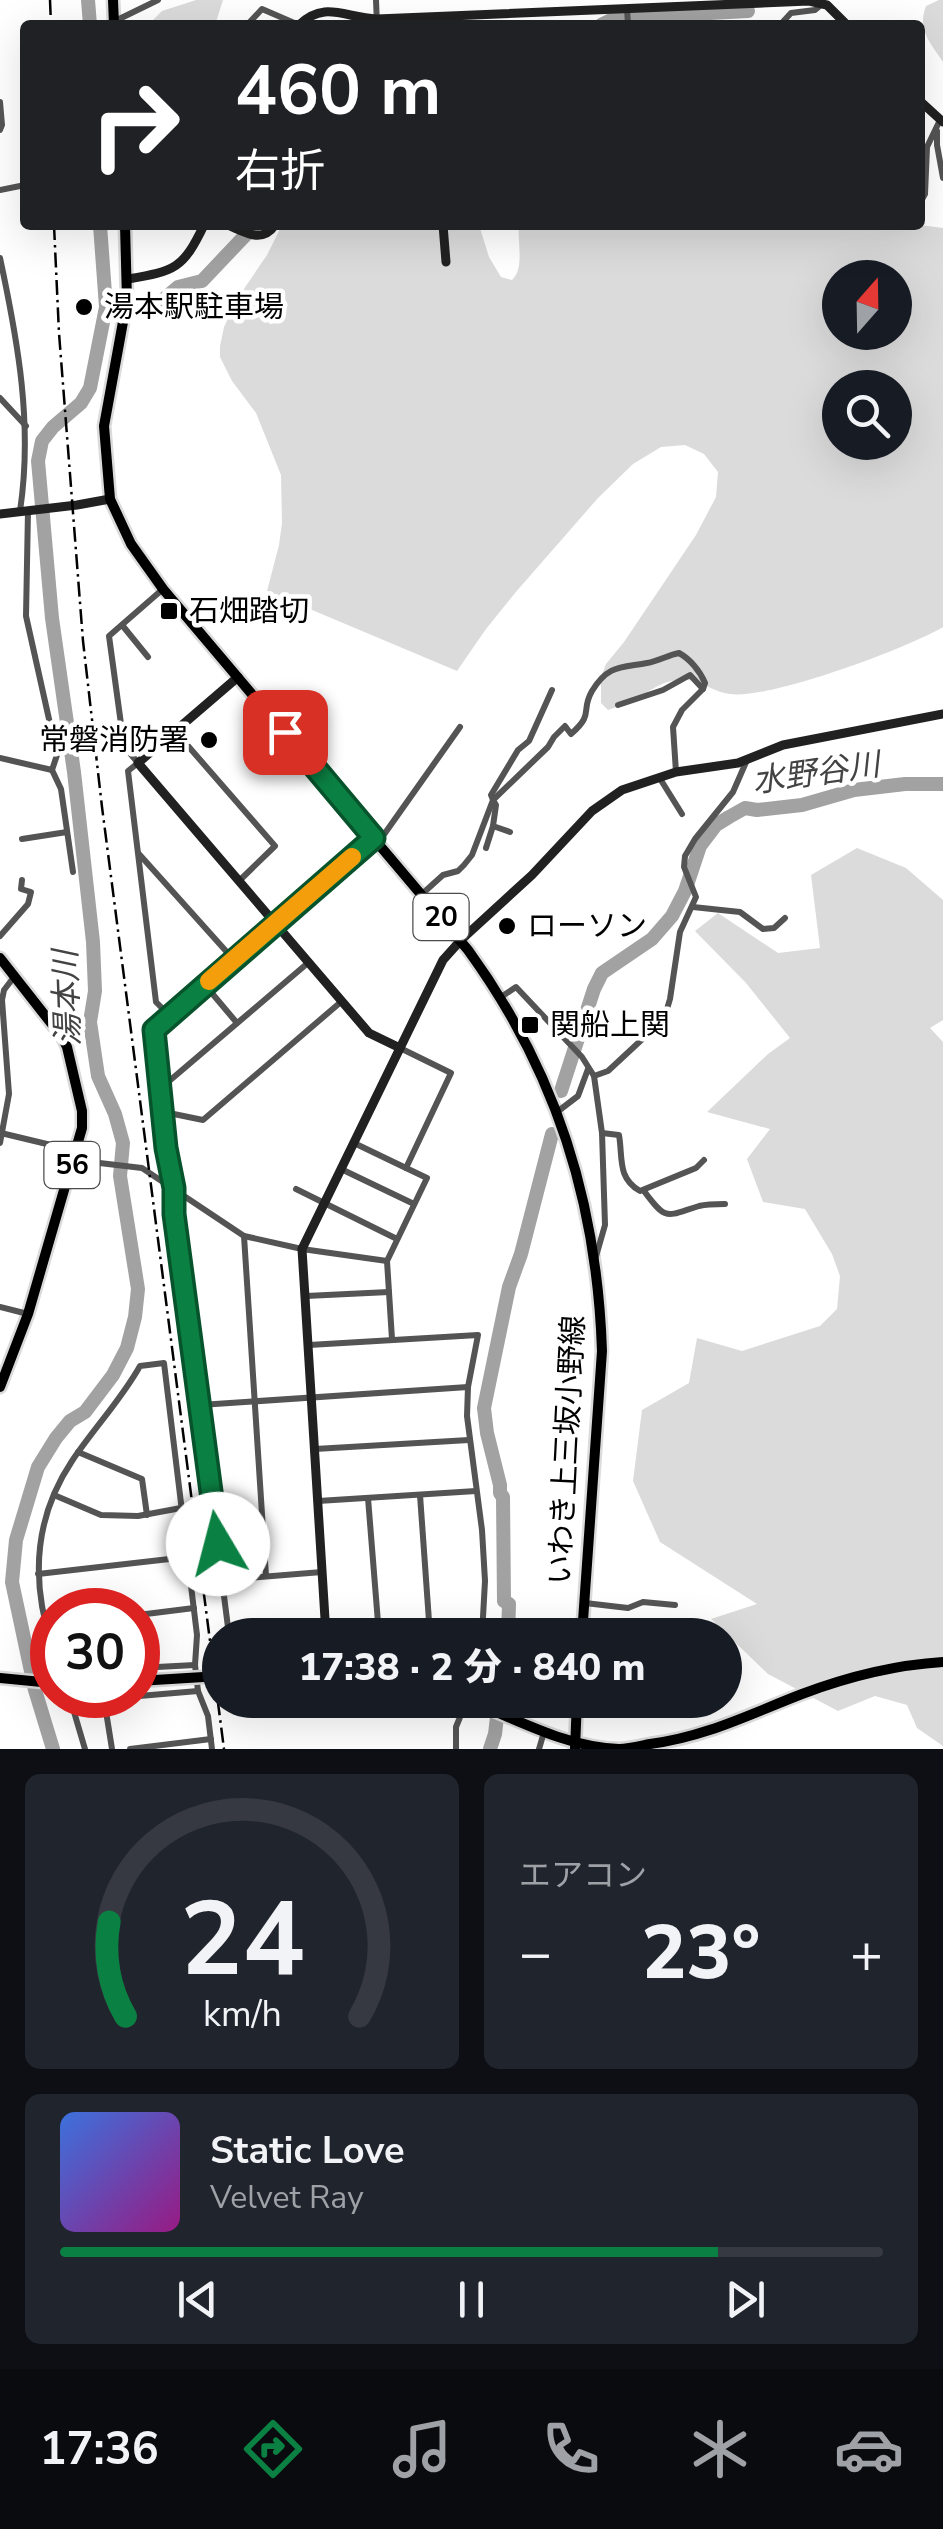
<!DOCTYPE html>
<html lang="ja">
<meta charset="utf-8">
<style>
:root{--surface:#171b24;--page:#20242c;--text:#f1f3f6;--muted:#9ea1a6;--line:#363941;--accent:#0b8043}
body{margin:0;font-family:"Nunito Sans","Noto Sans JP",sans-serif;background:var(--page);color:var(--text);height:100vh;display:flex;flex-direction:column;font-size:38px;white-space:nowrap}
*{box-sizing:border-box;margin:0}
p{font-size:32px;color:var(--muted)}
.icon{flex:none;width:55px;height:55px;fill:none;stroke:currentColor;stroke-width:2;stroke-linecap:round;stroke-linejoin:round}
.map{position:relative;height:1749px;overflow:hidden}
.panel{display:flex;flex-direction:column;gap:25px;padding:25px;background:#0d0f14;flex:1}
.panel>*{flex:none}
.hud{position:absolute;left:20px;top:20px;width:905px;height:210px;border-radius:10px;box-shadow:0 10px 40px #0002;background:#202124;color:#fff;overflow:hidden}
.needle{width:65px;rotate:20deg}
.tools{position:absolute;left:822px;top:260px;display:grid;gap:20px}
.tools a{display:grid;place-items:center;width:90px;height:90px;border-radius:50%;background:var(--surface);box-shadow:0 10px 40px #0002;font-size:50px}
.speed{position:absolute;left:30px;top:1588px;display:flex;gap:20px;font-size:50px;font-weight:700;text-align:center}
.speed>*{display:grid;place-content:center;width:130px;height:130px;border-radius:50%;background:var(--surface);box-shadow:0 10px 40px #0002;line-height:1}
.speed .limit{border:15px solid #d22;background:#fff;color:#111}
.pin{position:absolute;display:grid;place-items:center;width:85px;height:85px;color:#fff;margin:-42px;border-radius:20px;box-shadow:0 5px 15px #0006}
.me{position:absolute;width:110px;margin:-55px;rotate:352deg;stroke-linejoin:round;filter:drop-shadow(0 0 8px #0008)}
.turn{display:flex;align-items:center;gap:35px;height:210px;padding:0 50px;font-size:45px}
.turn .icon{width:130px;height:130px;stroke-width:2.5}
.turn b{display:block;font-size:70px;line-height:85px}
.big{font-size:75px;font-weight:800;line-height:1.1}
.panel .card{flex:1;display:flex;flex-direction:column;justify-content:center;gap:15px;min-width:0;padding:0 35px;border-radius:15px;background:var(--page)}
.panel .dial{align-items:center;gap:0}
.dial svg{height:260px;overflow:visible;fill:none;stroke:var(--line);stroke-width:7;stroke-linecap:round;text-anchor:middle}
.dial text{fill:var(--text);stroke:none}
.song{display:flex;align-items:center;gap:30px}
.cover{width:120px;height:120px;border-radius:15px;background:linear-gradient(135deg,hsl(220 70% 55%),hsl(310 70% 35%))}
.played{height:10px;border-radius:5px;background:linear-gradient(90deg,var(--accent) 80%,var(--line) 80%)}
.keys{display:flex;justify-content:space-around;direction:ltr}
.heat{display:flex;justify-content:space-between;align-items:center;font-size:55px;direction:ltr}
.panel .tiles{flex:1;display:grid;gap:25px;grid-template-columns:1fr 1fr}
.card:last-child{grid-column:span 2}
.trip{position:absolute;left:202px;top:1618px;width:540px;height:100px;border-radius:50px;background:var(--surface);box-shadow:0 10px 40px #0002;font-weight:800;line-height:100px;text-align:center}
.tab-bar{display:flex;height:160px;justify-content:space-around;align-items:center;background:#090b0e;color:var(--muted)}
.tab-bar .icon{width:70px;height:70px}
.tab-bar .current{color:var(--accent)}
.tab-bar b{font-size:45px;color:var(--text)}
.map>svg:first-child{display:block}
.green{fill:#dbdbdb;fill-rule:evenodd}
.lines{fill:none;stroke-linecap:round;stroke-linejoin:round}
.river{stroke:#a2a2a2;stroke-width:14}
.primary-casing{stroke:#dbdbdb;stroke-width:15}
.street{stroke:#545454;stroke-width:6}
.secondary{stroke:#212121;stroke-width:9}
.primary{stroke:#000;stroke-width:10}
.rail{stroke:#000;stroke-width:2.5;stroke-dasharray:15 5 2.5 5;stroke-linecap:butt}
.primary-bridge-casing{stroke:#dbdbdb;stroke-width:15;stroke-linecap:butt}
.primary-bridge{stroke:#000;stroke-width:10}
.route-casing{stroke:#07532c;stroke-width:25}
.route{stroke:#0b8043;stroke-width:18}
.slow{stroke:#f59e0b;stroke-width:18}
.poi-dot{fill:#000;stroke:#fff;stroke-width:4}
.labels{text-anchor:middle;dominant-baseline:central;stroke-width:9;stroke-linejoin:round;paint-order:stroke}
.shield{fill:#fff;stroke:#4c4c4c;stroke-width:2.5}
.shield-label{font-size:28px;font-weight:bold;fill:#000}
.poi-label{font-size:30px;fill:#000;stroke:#fff;text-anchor:start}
.street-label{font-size:30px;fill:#000;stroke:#fff}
.water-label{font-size:32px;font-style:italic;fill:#434343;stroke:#fff}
</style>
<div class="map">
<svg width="943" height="1749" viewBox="0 0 943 1749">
<rect width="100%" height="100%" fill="#fff"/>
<g class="green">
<path d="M196,0h27l-8,25h-67l14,-14z"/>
<path d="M939,0h4v62c-13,-20 -26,-32 -17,-56z"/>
<path d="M282,225h197l10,32 12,20 11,3c13,-12 5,-38 7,-55h401l23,3v399c-35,21 -174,73 -213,67 -19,-2 -29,-16 -51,-14 -20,1 -32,14 -49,22 -6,4 -15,5 -22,8l-7,-7v-26l5,-13 18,-22 72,-107 20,-38 2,-25 -14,-18 -19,-9 -24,2 -28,17 -35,34 -83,95 -29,36 -29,42 -190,-80 12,-46 3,-22 -1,-48 -25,-62 -24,-32 -12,-24v-11l4,-19 13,-28 30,-44zM840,278h55v54h-55zM840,388h55v54h-55z"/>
<path d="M857,848l49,20 37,32v120l-13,8 13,14v704l-26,-18 -10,-23 -32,-9 -37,15 -70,-37 -57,-55 46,-15 -97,-62 -27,-61 9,-71 47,-27 8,-45 45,13 78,-25 17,-17 3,-33 -8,-22 -27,-45 -42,-7 -16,-43 23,-30 -63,-17 61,-58 22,-16 -44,-55 -51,-52 23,-18 60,40 42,-5 -9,-73z"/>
</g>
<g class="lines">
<g class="river">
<path d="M88,0l2,25"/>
<path d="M601,25l14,-7 133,-7"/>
<path d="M132,308l26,-4 20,-17 24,-6 53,-56"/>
<path d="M561,1091l33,-102 8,-16 50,-34 20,-23 13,-25 15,-45 16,-21 13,-8 16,-9 12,2 45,-5 52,-15 51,-6h38"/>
<path d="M508,1635l1,-31 -5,-3 -1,-104 -3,-4v-8l-13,-52 -3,-25 25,-121 12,-33 31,-120"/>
<path d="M53,1749l-18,-59 -23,-108 4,-42 22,-73 18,-29 14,-17 15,-9 28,-37 14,-27 8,-31 3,-28 -18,-113 3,-33 -8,-29 -17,-38 -8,-54 5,-31 -2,-49 -19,-170 -22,-154 -14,-157 4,-20 11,-14 28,-24 9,-15 16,-81 -6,-82"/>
<path d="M490,1749l5,-15 4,-34"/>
</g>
<defs>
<g id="primary">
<path d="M113,0l1,25"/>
<path d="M125,225l2,75 -23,126 6,73 21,45 32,45 305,361c88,121 129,252 134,401l-20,284"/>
<path d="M0,958l62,79 5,10 15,64v17l-54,186 -28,73"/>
<path d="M0,1678l52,5"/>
<path d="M467,1700c48,18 100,48 152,49 10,0 21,-3 31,-5 55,-7 100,-30 152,-50 45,-17 92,-29 141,-32"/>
<path d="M575,1749l2,-49"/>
</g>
</defs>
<use href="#primary" class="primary-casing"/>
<g class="street">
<path d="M376,0l1,25"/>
<path d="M627,8l1,17"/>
<path d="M115,21l43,-21"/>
<path d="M247,25l15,-16 37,16"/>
<path d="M780,25l11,-12 24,-3 7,-6"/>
<path d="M0,102l2,23 -2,5"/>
<path d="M937,131v14l6,33"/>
<path d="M0,190l25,-5"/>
<path d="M920,203l5,-9 2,-47 13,-27"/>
<path d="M0,258c18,84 33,167 20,253"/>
<path d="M0,398l26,28"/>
<path d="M28,511l-2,105 31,139 -5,15 9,19 12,83"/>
<path d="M163,589l-54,47 15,110 14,17 -10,8 28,231 14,14"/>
<path d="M122,625l26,32"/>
<path d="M618,705l45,-15 27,-15 13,14 -21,21 -9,17 3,45"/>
<path d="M175,731l100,115 -36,35"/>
<path d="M0,758l52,12"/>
<path d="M659,777l23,37"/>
<path d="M510,832l-17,-6 3,-21 -3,-5 55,-53 6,-10 11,-11 6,8c24,-21 9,-22 21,-43 16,-26 28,-23 55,-28 12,-2 21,-8 32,-10 11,6 21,18 26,30l-2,6"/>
<path d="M22,839l45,-7"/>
<path d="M378,843l82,-116"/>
<path d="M486,848l7,-22"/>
<path d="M139,854l95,106"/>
<path d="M422,894l21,-19 15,-4 6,-6 8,-10 21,-55 -2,-5 27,-45 11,-9 23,-51"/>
<path d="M693,907l47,5 23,17 11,-1 11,-10"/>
<path d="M0,936l28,-32 3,-12 -10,-3 1,-9"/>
<path d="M205,985l32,38"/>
<path d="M501,997l15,-10 66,70 12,19 8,57 3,92 -10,35"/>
<path d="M594,1076l14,-5 56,-52 6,-20 10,-67 16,-35 -12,-30 1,-11 10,-17 38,-47 14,-32"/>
<path d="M161,1088l148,-126"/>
<path d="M164,1112l39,8 139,-119"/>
<path d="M557,1112l21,-16 10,-27"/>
<path d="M1,1133l75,18"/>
<path d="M602,1133l17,2c4,23 -2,43 21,56l56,-23 8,-8"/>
<path d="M0,1143l9,-49 -7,-94 2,-10 10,-13"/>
<path d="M354,1143l52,25"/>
<path d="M74,1160l68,8 102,68 58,13 85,12"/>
<path d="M341,1169l73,35"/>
<path d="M296,1189l101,50"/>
<path d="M644,1191c23,31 22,25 55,15 8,-2 17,-2 26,-2"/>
<path d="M244,1236l22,340"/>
<path d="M306,1296l83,-4"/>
<path d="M0,1307l28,7"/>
<path d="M392,1339l-5,-78 40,-83 -21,-10 45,-95 -51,-25"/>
<path d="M309,1345l169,-10 -10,52 -1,29 15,114 3,51 -3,54"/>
<path d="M200,1405l268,-18"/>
<path d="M315,1449l154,-9"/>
<path d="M78,1452l64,27 5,36"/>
<path d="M54,1495l47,20 37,1 43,-8"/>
<path d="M420,1495l10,140"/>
<path d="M368,1498l11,137"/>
<path d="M318,1501l158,-10"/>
<path d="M38,1574l149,-17"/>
<path d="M222,1580l100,-8"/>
<path d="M585,1603l43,5 15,-6 32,3"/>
<path d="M138,1615l56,-7"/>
<path d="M229,1635l-54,-422 -1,-25 -8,-40 -12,-118 220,-192"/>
<path d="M52,1646c-21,-64 -18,-128 20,-185 22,-33 49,-61 68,-95l24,-3 33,272 -2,30 3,26"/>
<path d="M138,1668l57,-3"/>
<path d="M69,1695l16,54"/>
<path d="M112,1749l-8,-50 94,-8 10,25 4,33"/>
<path d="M130,1749l81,-10"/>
<path d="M456,1749v-22l11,-27"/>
<path d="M539,1749l5,-17"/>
</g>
<g class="secondary">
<path d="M299,25c26,-25 46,-7 78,-6l432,-18 18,4 20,20"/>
<path d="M920,101l23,21"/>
<path d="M228,225c17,7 34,19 47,0"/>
<path d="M443,225l3,37"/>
<path d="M128,279c47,-8 55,-10 76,-54"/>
<path d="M0,514l77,-9 33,-6"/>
<path d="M238,677l-100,86 231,270 31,15"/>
<path d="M326,1635l-24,-386 141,-289 18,-20 71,-65 60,-64 30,-21 54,-18 62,-9 45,-18 160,-31"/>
</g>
<use href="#primary" class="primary"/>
<g class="rail">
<path d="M50,0l1,25"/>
<path d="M54,225l5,108 24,308 19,166 122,942"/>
</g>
<defs>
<path id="primary-bridge" d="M138,1681l82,-5"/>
</defs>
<use href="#primary-bridge" class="primary-bridge-casing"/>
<use href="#primary-bridge" class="primary-bridge"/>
</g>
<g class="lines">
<defs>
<path id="route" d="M218,1544l-44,-330v-26l-8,-40 -12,-118 220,-192 -89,-106"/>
</defs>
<use href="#route" class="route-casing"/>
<use href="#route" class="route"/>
<path class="slow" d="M209,981l143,-124"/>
</g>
<g class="poi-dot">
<circle cx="84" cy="307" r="10"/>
<rect x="159" y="601" width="20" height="20" rx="5"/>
<circle cx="209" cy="740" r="10"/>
<circle cx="507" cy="926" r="10"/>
<rect x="520" y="1015" width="20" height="20" rx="5"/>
</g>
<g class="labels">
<g class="shield">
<rect x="413.5" y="894" width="55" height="46" rx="8"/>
<rect x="44.5" y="1142" width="55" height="46" rx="8"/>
</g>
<g class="shield-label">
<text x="441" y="917">20</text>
<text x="72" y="1165">56</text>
</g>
<g class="poi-label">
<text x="104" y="307">湯本駅駐車場</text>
<text x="189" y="611">石畑踏切</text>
<text x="189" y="740" text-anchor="end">常磐消防署</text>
<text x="527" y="926">ローソン</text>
<text x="550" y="1025">関船上関</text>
</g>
<g class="street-label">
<text transform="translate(567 1450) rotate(-87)">いわき上三坂小野線</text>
</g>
<g class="water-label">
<text transform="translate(816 773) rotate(-8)">水野谷川</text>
<text transform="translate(67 998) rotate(-92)">湯本川</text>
</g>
</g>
</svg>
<div class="tools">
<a><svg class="needle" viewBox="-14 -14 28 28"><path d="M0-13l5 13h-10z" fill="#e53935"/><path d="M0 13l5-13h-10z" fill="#9ea1a6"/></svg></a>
<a><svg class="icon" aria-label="search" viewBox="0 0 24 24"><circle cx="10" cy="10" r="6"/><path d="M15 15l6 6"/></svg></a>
</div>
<div class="speed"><div class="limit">30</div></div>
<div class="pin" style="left:285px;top:732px;background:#d93025"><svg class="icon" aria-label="arrive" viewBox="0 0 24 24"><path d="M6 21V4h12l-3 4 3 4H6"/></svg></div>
<svg class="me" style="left:218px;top:1544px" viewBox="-20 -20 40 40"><circle r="19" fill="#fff"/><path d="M0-13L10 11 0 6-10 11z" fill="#0b8043"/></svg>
<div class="trip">17:38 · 2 分 · 840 m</div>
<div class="hud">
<div class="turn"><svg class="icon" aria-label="right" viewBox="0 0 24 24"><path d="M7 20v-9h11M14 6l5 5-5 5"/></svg><div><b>460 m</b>右折</div></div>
</div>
</div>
<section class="panel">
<div class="tiles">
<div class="card dial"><svg viewBox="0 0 100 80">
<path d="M14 69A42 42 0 1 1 86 69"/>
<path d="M14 69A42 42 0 0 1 9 40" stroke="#0b8043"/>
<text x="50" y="56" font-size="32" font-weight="700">24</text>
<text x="50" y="72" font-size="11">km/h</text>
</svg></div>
<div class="card"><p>エアコン</p>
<div class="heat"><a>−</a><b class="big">23°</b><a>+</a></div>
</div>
<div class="card">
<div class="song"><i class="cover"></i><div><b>Static Love</b><p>Velvet Ray</p></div></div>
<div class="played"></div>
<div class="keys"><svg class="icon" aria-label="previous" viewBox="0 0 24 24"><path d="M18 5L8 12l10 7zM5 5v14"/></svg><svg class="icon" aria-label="pause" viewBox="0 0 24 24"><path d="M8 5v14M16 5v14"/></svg><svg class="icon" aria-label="next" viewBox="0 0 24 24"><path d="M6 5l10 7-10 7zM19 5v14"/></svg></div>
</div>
</div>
</section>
<nav class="tab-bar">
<b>17:36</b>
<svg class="icon current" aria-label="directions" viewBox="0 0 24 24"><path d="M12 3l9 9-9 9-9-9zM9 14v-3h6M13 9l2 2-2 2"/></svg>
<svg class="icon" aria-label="music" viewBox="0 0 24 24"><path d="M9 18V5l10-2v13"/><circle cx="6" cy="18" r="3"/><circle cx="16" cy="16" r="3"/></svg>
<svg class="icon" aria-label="phone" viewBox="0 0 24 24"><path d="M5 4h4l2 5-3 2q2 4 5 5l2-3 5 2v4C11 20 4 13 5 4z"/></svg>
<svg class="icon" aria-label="climate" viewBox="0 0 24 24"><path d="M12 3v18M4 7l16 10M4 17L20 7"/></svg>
<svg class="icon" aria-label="car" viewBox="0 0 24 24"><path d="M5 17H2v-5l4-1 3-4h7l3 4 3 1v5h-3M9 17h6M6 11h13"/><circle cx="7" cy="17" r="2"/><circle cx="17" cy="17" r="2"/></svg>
</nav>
